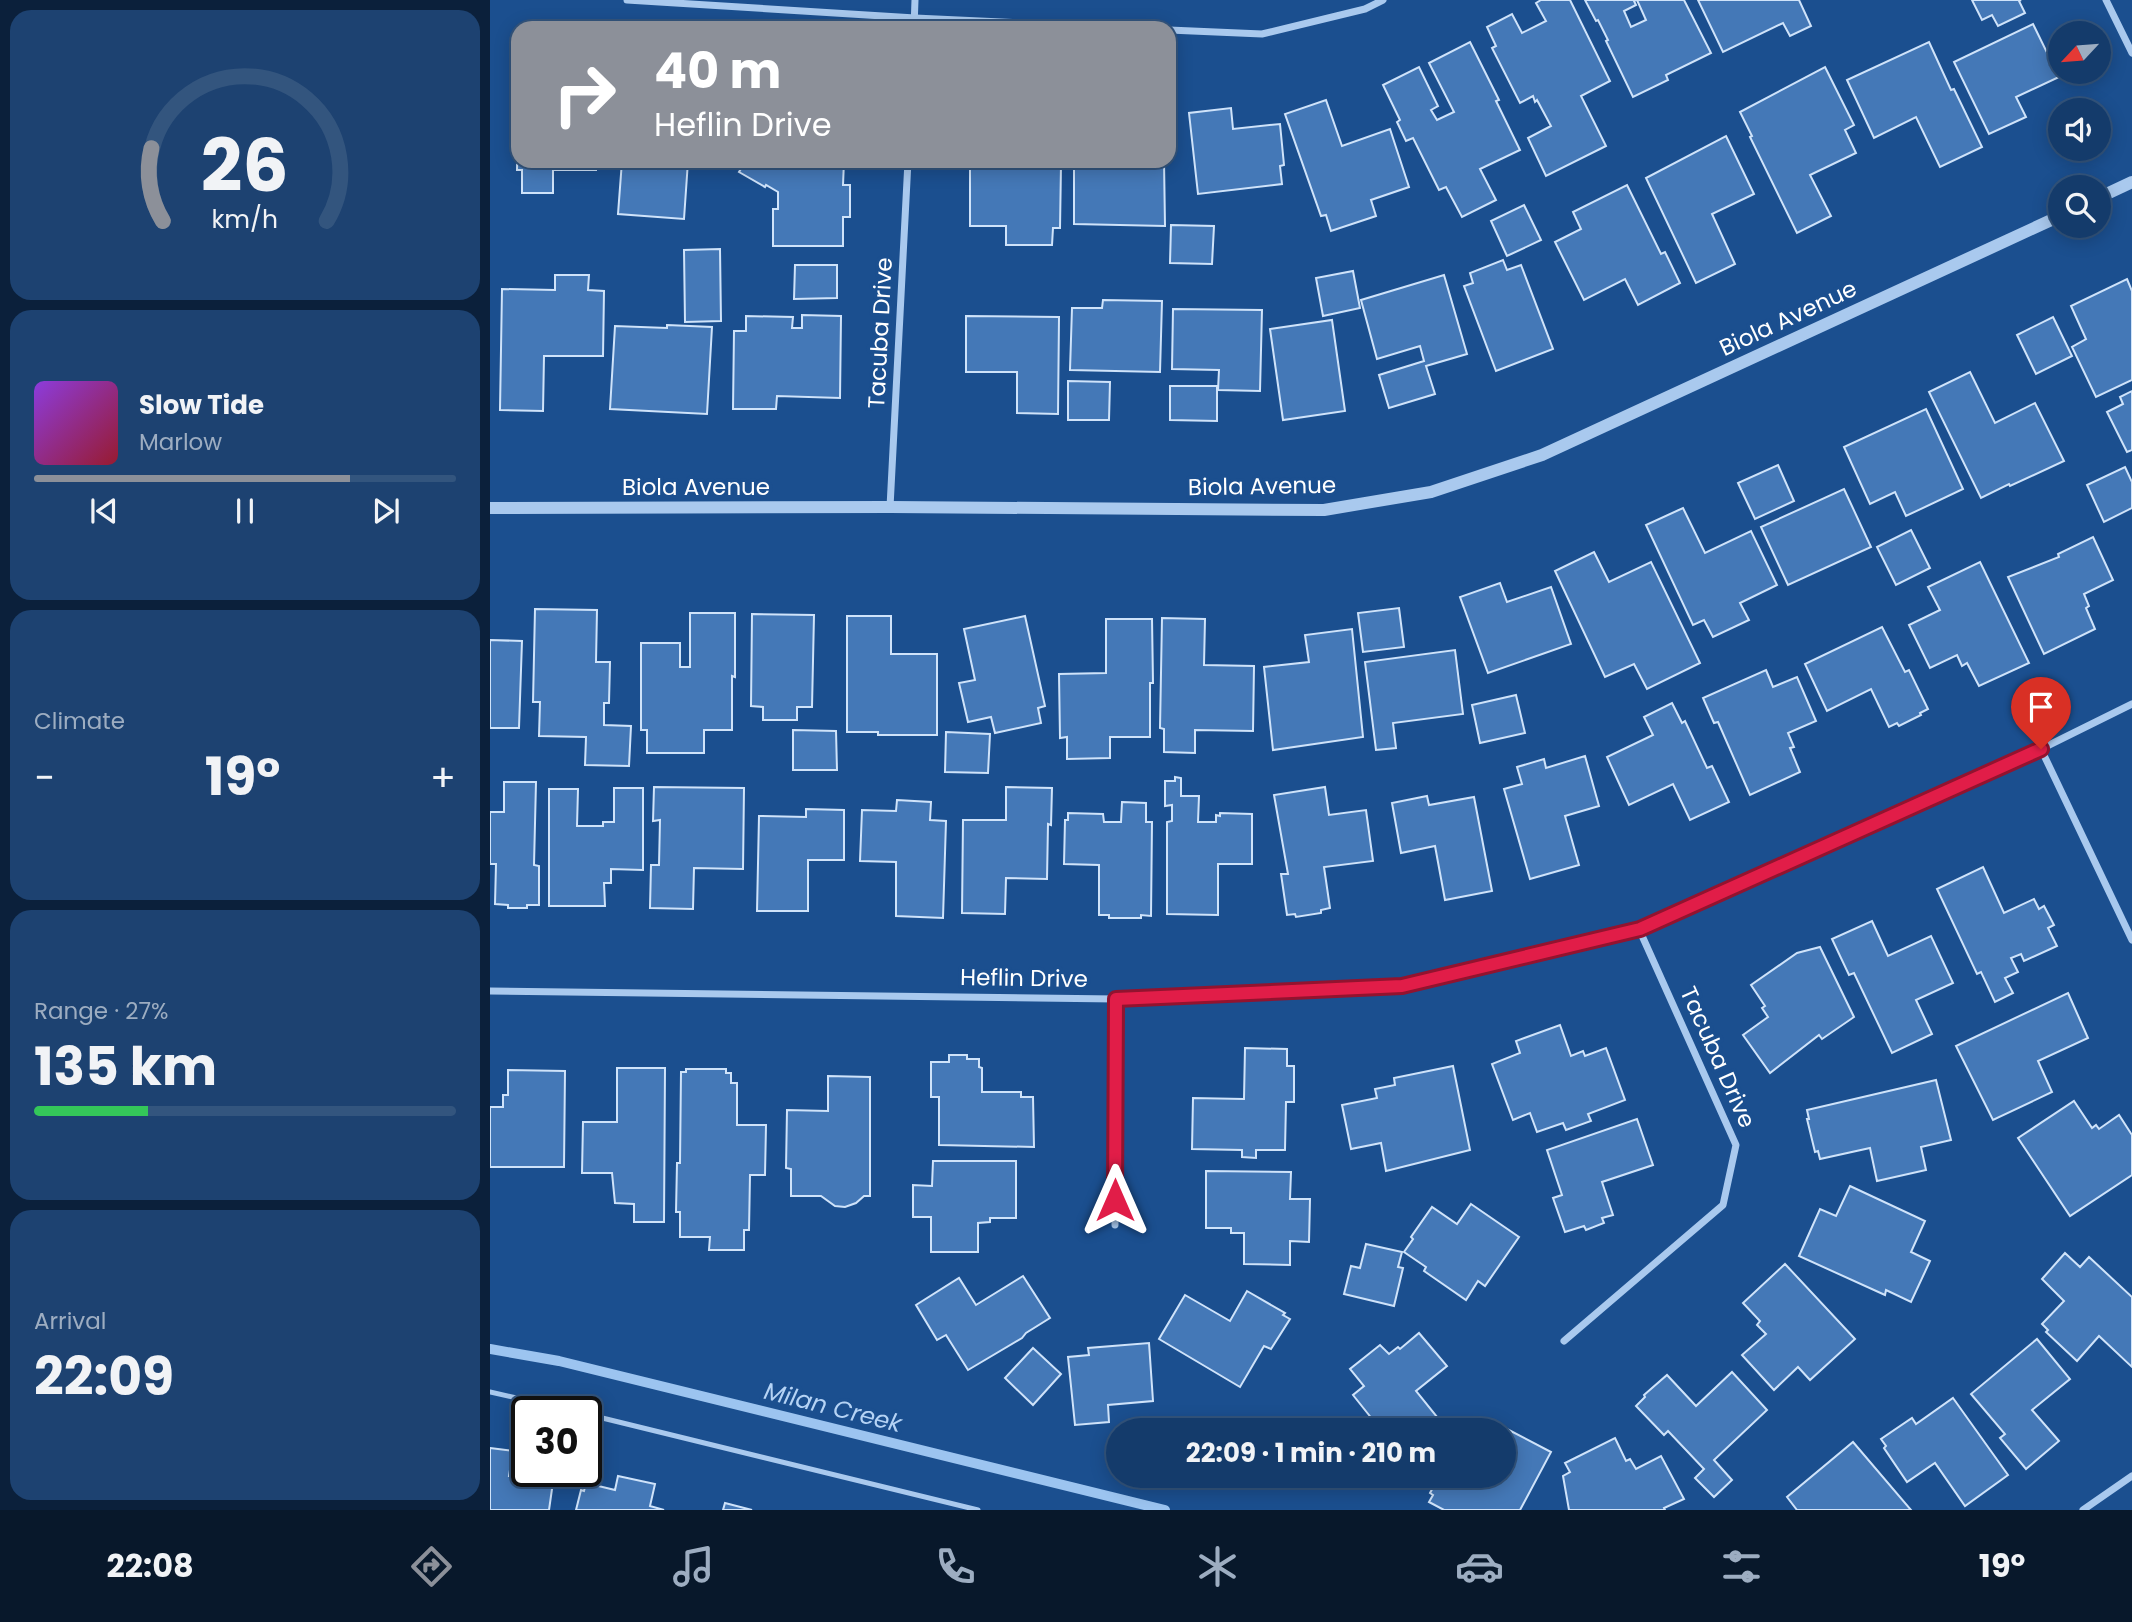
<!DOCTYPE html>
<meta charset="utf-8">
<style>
:root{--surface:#143b6b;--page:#1d4271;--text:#f1f3f6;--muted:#9dadc1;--line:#33557e;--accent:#8c9099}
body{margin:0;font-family:Poppins,sans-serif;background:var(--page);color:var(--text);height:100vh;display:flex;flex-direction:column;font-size:26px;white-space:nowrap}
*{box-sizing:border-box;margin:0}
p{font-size:23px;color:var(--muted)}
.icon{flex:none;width:38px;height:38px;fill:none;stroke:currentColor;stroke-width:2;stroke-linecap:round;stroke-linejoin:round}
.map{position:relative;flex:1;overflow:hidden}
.drawer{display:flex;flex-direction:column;gap:10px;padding:10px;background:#0b203b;width:490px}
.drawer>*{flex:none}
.top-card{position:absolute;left:21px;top:21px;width:665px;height:147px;border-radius:21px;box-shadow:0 4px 18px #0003,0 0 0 2px var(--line);background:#8c9099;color:#fff;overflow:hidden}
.needle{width:46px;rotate:244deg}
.fabs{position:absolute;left:1558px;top:21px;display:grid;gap:14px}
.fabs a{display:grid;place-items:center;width:63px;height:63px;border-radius:50%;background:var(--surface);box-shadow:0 4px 18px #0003,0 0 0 2px var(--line);font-size:35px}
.speed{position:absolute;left:21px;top:1396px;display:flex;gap:14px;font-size:35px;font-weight:700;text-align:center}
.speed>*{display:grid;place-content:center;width:91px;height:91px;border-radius:50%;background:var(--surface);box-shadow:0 4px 18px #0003,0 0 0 2px var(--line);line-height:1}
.speed .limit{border:4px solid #111;border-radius:10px;background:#fff;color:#111}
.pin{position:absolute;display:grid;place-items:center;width:60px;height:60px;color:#fff;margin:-72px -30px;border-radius:50% 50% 50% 0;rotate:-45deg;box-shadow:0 0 7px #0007}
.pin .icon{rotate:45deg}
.me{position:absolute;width:77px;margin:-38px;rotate:0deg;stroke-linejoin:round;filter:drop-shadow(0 0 5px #0008)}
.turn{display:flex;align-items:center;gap:24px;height:147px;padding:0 28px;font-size:32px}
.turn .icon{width:91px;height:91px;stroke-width:2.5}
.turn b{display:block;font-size:49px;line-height:60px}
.big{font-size:52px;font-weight:700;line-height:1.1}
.drawer .widget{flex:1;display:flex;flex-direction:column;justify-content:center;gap:10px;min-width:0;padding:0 24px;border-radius:21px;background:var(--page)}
.drawer .dial{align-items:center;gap:0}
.dial svg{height:182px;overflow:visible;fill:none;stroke:var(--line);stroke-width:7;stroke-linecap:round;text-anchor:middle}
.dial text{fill:var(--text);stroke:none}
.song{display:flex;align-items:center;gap:21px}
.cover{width:84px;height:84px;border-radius:10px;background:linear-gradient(135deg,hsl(270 70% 55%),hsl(350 70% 35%))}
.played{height:7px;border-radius:4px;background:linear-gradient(90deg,var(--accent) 75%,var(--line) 75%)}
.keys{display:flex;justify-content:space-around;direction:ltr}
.heat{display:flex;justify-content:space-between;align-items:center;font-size:38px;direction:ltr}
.charge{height:10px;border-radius:5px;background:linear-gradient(90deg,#34c759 27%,var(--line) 0)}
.trip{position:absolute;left:616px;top:1418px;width:410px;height:70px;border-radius:35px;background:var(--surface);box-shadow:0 4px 18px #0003,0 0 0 2px var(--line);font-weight:700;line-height:70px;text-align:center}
.menu{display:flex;height:112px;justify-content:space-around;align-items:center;background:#08182b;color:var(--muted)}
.menu .icon{width:49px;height:49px}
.menu .on{color:var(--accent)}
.menu b{font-size:32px;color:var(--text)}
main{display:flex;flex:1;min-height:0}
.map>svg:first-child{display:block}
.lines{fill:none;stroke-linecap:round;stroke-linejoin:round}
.stream{stroke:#9cc4f0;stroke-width:10}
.building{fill:#4478b7;stroke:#cfe3fa;stroke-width:2}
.service{stroke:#a9c9ee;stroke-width:5}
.minor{stroke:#a9c9ee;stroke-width:7}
.tertiary{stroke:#a9c9ee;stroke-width:12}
.route-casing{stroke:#92132f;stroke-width:18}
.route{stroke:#e11d48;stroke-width:12}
.labels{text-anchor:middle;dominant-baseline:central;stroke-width:7;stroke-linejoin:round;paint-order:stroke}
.street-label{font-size:23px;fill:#fff;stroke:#1b4f8f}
.water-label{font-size:24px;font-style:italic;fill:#b5d3f5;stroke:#1b4f8f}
</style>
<main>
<section class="drawer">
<div class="widget dial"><svg viewBox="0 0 100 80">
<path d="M14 69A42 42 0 1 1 86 69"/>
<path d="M14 69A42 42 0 0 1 9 37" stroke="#8c9099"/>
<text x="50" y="56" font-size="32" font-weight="700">26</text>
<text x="50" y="72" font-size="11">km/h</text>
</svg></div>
<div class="widget">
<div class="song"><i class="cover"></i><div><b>Slow Tide</b><p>Marlow</p></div></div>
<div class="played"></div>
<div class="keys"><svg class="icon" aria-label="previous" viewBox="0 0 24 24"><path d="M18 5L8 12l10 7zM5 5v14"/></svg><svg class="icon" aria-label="pause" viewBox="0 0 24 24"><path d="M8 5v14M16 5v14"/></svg><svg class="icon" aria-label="next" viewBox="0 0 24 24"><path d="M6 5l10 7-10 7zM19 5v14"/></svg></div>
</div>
<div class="widget"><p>Climate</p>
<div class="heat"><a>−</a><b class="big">19°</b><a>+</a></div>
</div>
<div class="widget"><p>Range · 27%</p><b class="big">135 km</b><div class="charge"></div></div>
<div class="widget"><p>Arrival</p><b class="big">22:09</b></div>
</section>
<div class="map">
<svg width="1642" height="1510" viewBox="0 0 1642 1510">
<rect width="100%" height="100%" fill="#1b4f8f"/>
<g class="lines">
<path class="stream" d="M0,1349l69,12 606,149"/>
</g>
<g class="building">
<path d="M1051,0h29l40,81 -29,15 25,50 -60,30 -18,-38 23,-12 -14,-26 -2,2 -2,-6 -13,7 -28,-55 4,-2 -9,-19 25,-13 10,19 24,-12 -10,-18z"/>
<path d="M1095,0h51l-2,1 2,4 -12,6 7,16 15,-7 -9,-20h47l27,53 -45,22 2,5 -35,17 -27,-56 2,-1 -10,-20 -2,1z"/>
<path d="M1208,0h101l12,26 -21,10 -7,-13 -60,29z"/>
<path d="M1482,0h49l-2,1 6,12 -27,13 -6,-11 -10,5z"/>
<path d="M1543,24l26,53 -43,20 10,20 -37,17 -35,-72z"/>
<path d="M980,42l29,58 -3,1 24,49 -40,19 16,31 -34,17 -16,-30 -7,3 -26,-52 -7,3 -9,-19 3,-2 -17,-35 36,-18 19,39 -7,4 6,10 17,-8 -25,-49z"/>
<path d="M1439,42l22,48 3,-1 28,58 -42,20 -24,-50 -42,21 -27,-58z"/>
<path d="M1335,67l29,58 -9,5 11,23 -46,22 21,41 -34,17 -47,-96 2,-1 -12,-24z"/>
<path d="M836,100l16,46 48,-17 19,58 -38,13 5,16 -45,15 -5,-16 -5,1 -36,-102z"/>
<path d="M741,108l2,21 47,-5 4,41 -4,1 2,18 -84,10 -9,-81z"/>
<path d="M28,123v38h78v9h-43v23h-31v-23h-5z"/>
<path d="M1236,136l28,58 -42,20 23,50 -39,19 -50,-105z"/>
<path d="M132,161h66l-4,58 -66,-5z"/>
<path d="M256,161h98l-1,24h7v32h-7v29h-70v-37h5v-17l-12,-7 -1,2 -26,-15z"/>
<path d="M529,161h10v3h32l-1,64h-7l-1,17h-46v-19h-36v-63l49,1z"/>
<path d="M584,161h90l1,65 -91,-2z"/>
<path d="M1137,185l34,69 4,-2 15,31 -42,22 -13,-26 -41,21 -29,-58 26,-13 -8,-17z"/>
<path d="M1034,205l17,35 -34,16 -16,-35z"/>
<path d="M681,225l43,1 -2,38 -42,-1z"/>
<path d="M230,249l1,72 -36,1 -1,-72z"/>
<path d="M1013,260l4,10 14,-5 32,84 -57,22 -32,-85 9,-3 -3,-10z"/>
<path d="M305,265h42v33l-43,1z"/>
<path d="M863,271l7,37 -37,8 -7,-38z"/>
<path d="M65,275h34l-1,15 16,1 -1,65h-59l-1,55 -43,-1 2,-121 53,1z"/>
<path d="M954,275l23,79 -41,12 9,28 -46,14 -10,-33 45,-14 -4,-15 -43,13 -16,-59z"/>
<path d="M1637,279l5,12v89l-36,17 -24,-50 14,-8 -15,-33z"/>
<path d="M613,300l59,1 -2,71 -90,-2 2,-62h30z"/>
<path d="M683,309l89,1 -2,81 -42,-1 1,-20 -47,-1z"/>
<path d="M312,315l39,1 -1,82 -63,-2 -1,13h-43l1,-78h12v-15l47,1 -1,11h10z"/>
<path d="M476,316l93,1 -1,97 -41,-1v-41h-51z"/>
<path d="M1563,317l19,39 -36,18 -19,-39z"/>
<path d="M842,320l13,91 -62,9 -13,-91z"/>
<path d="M177,325l45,2 -5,87 -97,-5 5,-83 52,2z"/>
<path d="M1480,372l25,51 40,-20 29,58 -54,25 -1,-2 -28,14 -52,-106z"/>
<path d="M578,381l42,1 -1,38h-41z"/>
<path d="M680,386h47v35l-47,-1z"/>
<path d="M1642,391v59l-5,2 -20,-40 16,-8 -3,-7z"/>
<path d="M1436,409l37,80 -57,27 -11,-24 -25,12 -26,-57z"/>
<path d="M1288,465l16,36 -39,18 -17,-36z"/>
<path d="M1635,467l7,15v26l-28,14 -17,-37z"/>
<path d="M1354,489l27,58 -83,38 -27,-58z"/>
<path d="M1193,508l22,45 46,-22 26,54 -37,18 9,17 -36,17 -9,-17 -11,5 -47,-100z"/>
<path d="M1421,530l19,38 -34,17 -19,-38z"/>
<path d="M1603,537l20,43 -29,14 5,12 -3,2 9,21 -51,25 -36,-77 51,-20 -1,-3z"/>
<path d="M1104,552l15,30 42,-20 49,101 -53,26 -13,-25 -29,13 -50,-106z"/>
<path d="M1490,562l49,101 -50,23 -12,-23 -5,3 -5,-11 -27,13 -21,-43 31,-15 -12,-23z"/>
<path d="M1010,583l7,19 44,-15 20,57 -83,29 -28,-76z"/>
<path d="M909,608l5,39 -41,5 -5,-39z"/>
<path d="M45,609l62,1 -1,52h14l-1,41h-5v22l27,1 -2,40 -44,-1 1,-28 -47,-1 1,-34h-7z"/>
<path d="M200,613h45v64l-3,-1v54h-28v23h-57v-23h-6v-87h39v24h10z"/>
<path d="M262,614l62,1 -2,92h-15v13h-34v-13l-12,-1z"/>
<path d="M357,616h44v38h46v81h-59v-3h-31z"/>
<path d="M535,616l20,90 -7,2 3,15 -46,10 -4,-16 -23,5 -9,-39 16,-3 -11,-51z"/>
<path d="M672,618l43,1 -1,46 50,1 -1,65 -58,-1v23l-31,-1v-23l-4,-1z"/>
<path d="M616,619h46l1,64h-3v54h-40v21l-43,1v-22l-7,1 -1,-64 47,-1z"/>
<path d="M1392,627l23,45 4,-2 19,39 -8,4 1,2 -22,11 -2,-3 -8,4 -18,-38 -44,22 -22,-47z"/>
<path d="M862,629l11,108 -90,13 -9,-83 45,-5 -4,-27z"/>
<path d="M0,640l32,1 -3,87h-29z"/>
<path d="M965,650l8,64 -70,9 3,25 -20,2 -11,-88z"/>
<path d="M1276,670l7,17 24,-10 19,44 -28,12 6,14 -4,1 10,24 -50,23 -32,-73 -4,1 -11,-25z"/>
<path d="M1026,695l9,38 -45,10 -8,-38z"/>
<path d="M1182,703l10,20 3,-2 22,47 5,-2 17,36 -39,18 -17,-36 -44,21 -22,-48 46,-22 -9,-18z"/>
<path d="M303,730l43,1 1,39h-44z"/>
<path d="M456,732l44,2 -2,39 -43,-1z"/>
<path d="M1095,756l14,50 -34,10 14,49 -49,14 -26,-90 18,-5 -5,-17 27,-8 2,9z"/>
<path d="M685,777l6,1v18h18l-1,26h18v-7l4,1v-3l32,1v50h-34v51l-51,-1v-92l5,-1v-16l-7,1v-25h10z"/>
<path d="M14,782h32l-2,83 5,1v39h-12v3h-19v-3l-13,-1 1,-40h-6v-52h14z"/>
<path d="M164,787l90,1 -1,81 -49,-1 -1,41 -43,-1 1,-43h8l1,-45 -7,1z"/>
<path d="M516,787l46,1 -1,37 -3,-1 -1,55 -41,-1 -1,36 -43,-1 1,-93h43z"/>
<path d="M835,787l4,28 37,-5 7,51 -49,6 6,41 -9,2v3l-25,4 -1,-3 -8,1 -6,-41h7l-14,-79z"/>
<path d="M124,788h29v82l-32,-1v14h-7l1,23h-56v-117h29l-1,37h26v-4h11z"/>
<path d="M937,796l2,9 45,-8 18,94 -47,9 -10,-54 -34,7 -9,-50z"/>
<path d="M407,800l34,2 -1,18 16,1 -3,97 -47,-2v-54l-36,-1 2,-51 34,1z"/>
<path d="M632,802l24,1v19h6l-1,94 -10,-1v3h-32v-3h-10v-50l-35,-1 1,-44h3v-7l35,1 1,8h17z"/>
<path d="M316,809l38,1v50h-36v51h-51l2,-95 47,1z"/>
<path d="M1493,867l21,46 30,-14 5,10 5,-3 10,19 -6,3 9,18 -33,15 -3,-7 -10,4 7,14 -13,6 8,15 -18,9 -14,-30 -4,2 -40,-85z"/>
<path d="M1382,921l16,35 43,-20 22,47 -37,17 16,34 -40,19 -38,-80 -5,2 -17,-36z"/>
<path d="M1330,947l34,70 -32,22 -3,-4 -49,38 -27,-38 25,-18 -6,-9 3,-2 -14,-21 46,-32z"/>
<path d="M1578,993l20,45 -50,23 14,31 -59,28 -37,-74z"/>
<path d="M1070,1025l11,31 12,-5 2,5 21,-8 19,52 -37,14 3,7 -25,9 -3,-7 -26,9 -7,-19 -17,7 -21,-56 28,-11 -4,-12z"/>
<path d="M755,1048l42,1v17h7v36h-8l-1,48h-29v8l-14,-1v-7l-50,-1 1,-51 51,1z"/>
<path d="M459,1055h18v4h12v8l3,1v24h39v5h12l1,50 -95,-2v-48h-8v-35h18z"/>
<path d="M963,1066l17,84 -84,21 -5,-28 -30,6 -9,-44 35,-7 -2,-9 20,-4 -1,-7z"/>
<path d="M127,1068h48l-1,154h-30v-18l-19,-1 -3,-30h-30l1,-51h34z"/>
<path d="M196,1069h40v4h5v10h6v42h29l-1,50h-15l-1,55h-5v20h-35l1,-13h-30v-25h-4l1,-49h3l1,-91h5z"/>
<path d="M18,1070l57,1 -1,96h-74v-60h13v-12h5z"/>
<path d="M338,1076l42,1v119h-6l-8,7 -11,4 -10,-1 -14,-10h-30v-27l-5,-1 1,-58 41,1z"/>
<path d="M1446,1080l15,60 -30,7 5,23 -49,11 -7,-33 -50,11 -2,-8 -3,1 -8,-33h2l-2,-9z"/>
<path d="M1584,1101l18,27 4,-3 3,4 20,-14 13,20v40l-62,41 -52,-78z"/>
<path d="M1147,1119l16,46 -51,17 11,33 -11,3 2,5 -18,7 -2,-4 -19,6 -12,-34 9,-3 -15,-45z"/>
<path d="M443,1161h83v57h-26v4l-12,1v29h-47v-35h-18v-32l19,1z"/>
<path d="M716,1171l85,1 -1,27h20l-1,43 -19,-1v24l-46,-1v-31h-13v-5h-25z"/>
<path d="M1360,1186l75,35 -14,31 19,9 -19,41 -25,-12 -1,5 -86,-39 21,-47 16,7z"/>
<path d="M981,1204l48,33 -34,49 -7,-5 -12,19 -42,-29 2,-4 -22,-15 9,-13 -2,-2 21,-30 25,17z"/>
<path d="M876,1244l36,8 -4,15 5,1 -9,38 -50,-12 7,-28 9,2z"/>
<path d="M1575,1253l15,14 9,-10 43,40v70l-33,-31 -22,25 -31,-29 2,-2 -6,-6 22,-23 -22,-22z"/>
<path d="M1295,1264l70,75 -45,41 -12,-13 -24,23 -32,-35 24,-21 -9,-9 3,-4 -17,-18z"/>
<path d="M533,1276l27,42 -24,15 -4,5 -54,32 -22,-35 -9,5 -21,-35 43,-27 17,27z"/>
<path d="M757,1291l38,22 -2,2 7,4 -19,30 -7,-3 -24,41 -81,-48 26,-44 45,26z"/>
<path d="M929,1333l28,33 -31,25 30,37 -65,2 -28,-35 11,-9 -14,-17 30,-24 9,9 9,-7 2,2z"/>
<path d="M1547,1339l33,40 -38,31 27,31 -33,28 -26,-31 5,-4 -34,-40z"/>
<path d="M659,1343l4,58 -45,4 1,17 -34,3 -7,-68 21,-2 -1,-7z"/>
<path d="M543,1348l28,26 -28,31 -28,-27z"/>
<path d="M1242,1372l35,38 -53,50 18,20 -18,17 -19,-19 9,-9 -36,-38 -4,4 -28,-29 9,-9 -1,-2 23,-20 29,31z"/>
<path d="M1463,1398l55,77 -43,31 -30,-43 -28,19 -23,-34 2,-2 -5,-7 31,-21 4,6z"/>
<path d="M1015,1428l46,24 -31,58h-76l-15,-8 4,-7 -3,-2 10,-18h63v-43z"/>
<path d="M1125,1438l11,23 4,-2 6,10 25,-13 23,43 -20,9 1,2h-96l-6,-34 7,-4 -5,-9z"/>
<path d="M1363,1442l58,68h-114l-10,-13z"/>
<path d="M0,1448l23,3 -4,25 9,1v-4l13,2v4l22,3 -4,28h-59z"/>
<path d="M128,1476l37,8 -5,22 14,4h-88l5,-20 3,1 2,-8 29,7z"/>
<path d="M235,1503l27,7h-29z"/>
</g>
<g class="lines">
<g class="service">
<path d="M0,1392l89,20"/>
<path d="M96,1414l392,96"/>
</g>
<g class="minor">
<path d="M137,0l288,18 212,10"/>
<path d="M1616,0l26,53"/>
<path d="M424,28l1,-28"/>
<path d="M679,30l93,4 103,-25 18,-9"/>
<path d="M400,507l18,-346"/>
<path d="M1551,749l91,191"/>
<path d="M0,991l626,8 286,-13 237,-57 402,-180 91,-45"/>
<path d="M625,1225l1,-226"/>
<path d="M1074,1341l159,-136 13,-60 -97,-216"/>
<path d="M1593,1510l49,-34"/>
</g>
<g class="tertiary">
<path d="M1608,198l34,-16"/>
<path d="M0,508l400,-1 434,3 107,-18 111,-37 518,-239"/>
</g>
</g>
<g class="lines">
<defs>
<path id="route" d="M625,1200l1,-201 286,-13 238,-57 401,-180"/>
</defs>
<use href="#route" class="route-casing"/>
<use href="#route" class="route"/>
</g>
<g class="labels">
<g class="street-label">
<text transform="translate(1298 318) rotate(-25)">Biola Avenue</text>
<text transform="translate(390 333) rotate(-87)">Tacuba Drive</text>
<text transform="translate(772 486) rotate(-1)">Biola Avenue</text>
<text x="206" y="487">Biola Avenue</text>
<text transform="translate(534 978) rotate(1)">Heflin Drive</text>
<text transform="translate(1228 1057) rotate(66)">Tacuba Drive</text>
</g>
<g class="water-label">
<text transform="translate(343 1407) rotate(14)">Milan Creek</text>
</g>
</g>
</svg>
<div class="fabs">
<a><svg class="needle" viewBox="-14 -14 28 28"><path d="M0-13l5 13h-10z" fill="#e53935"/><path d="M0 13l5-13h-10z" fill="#9dadc1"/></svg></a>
<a><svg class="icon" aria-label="sound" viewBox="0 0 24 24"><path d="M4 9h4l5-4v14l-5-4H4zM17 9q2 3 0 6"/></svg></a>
<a><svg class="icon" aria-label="search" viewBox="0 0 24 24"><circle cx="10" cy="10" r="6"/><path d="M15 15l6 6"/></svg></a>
</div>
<div class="speed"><div class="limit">30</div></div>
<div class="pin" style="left:1551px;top:749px;background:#d93025"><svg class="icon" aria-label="arrive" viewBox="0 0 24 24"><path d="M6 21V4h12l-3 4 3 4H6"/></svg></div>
<svg class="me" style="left:625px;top:1200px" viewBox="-20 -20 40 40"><path d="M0-17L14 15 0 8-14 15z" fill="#e11d48" stroke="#fff" stroke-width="4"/></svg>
<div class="trip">22:09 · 1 min · 210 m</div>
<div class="top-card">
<div class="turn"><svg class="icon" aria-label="right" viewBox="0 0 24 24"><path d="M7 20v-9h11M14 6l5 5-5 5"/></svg><div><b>40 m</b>Heflin Drive</div></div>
</div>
</div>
</main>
<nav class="menu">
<b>22:08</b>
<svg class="icon on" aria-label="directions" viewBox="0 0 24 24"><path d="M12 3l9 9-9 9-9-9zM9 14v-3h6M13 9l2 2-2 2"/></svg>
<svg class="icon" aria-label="music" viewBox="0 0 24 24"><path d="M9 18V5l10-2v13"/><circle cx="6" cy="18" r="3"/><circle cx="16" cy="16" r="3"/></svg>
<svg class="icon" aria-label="phone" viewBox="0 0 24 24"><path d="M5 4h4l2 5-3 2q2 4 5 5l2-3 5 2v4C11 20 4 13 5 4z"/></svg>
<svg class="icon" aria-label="climate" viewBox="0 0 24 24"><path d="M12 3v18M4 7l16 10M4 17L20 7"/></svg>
<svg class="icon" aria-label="car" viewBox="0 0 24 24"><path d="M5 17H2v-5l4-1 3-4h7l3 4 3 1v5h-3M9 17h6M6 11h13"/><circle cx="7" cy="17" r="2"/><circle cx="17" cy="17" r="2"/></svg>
<svg class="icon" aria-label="filters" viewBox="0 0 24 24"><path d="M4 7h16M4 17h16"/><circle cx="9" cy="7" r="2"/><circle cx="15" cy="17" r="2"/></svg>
<b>19°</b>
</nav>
